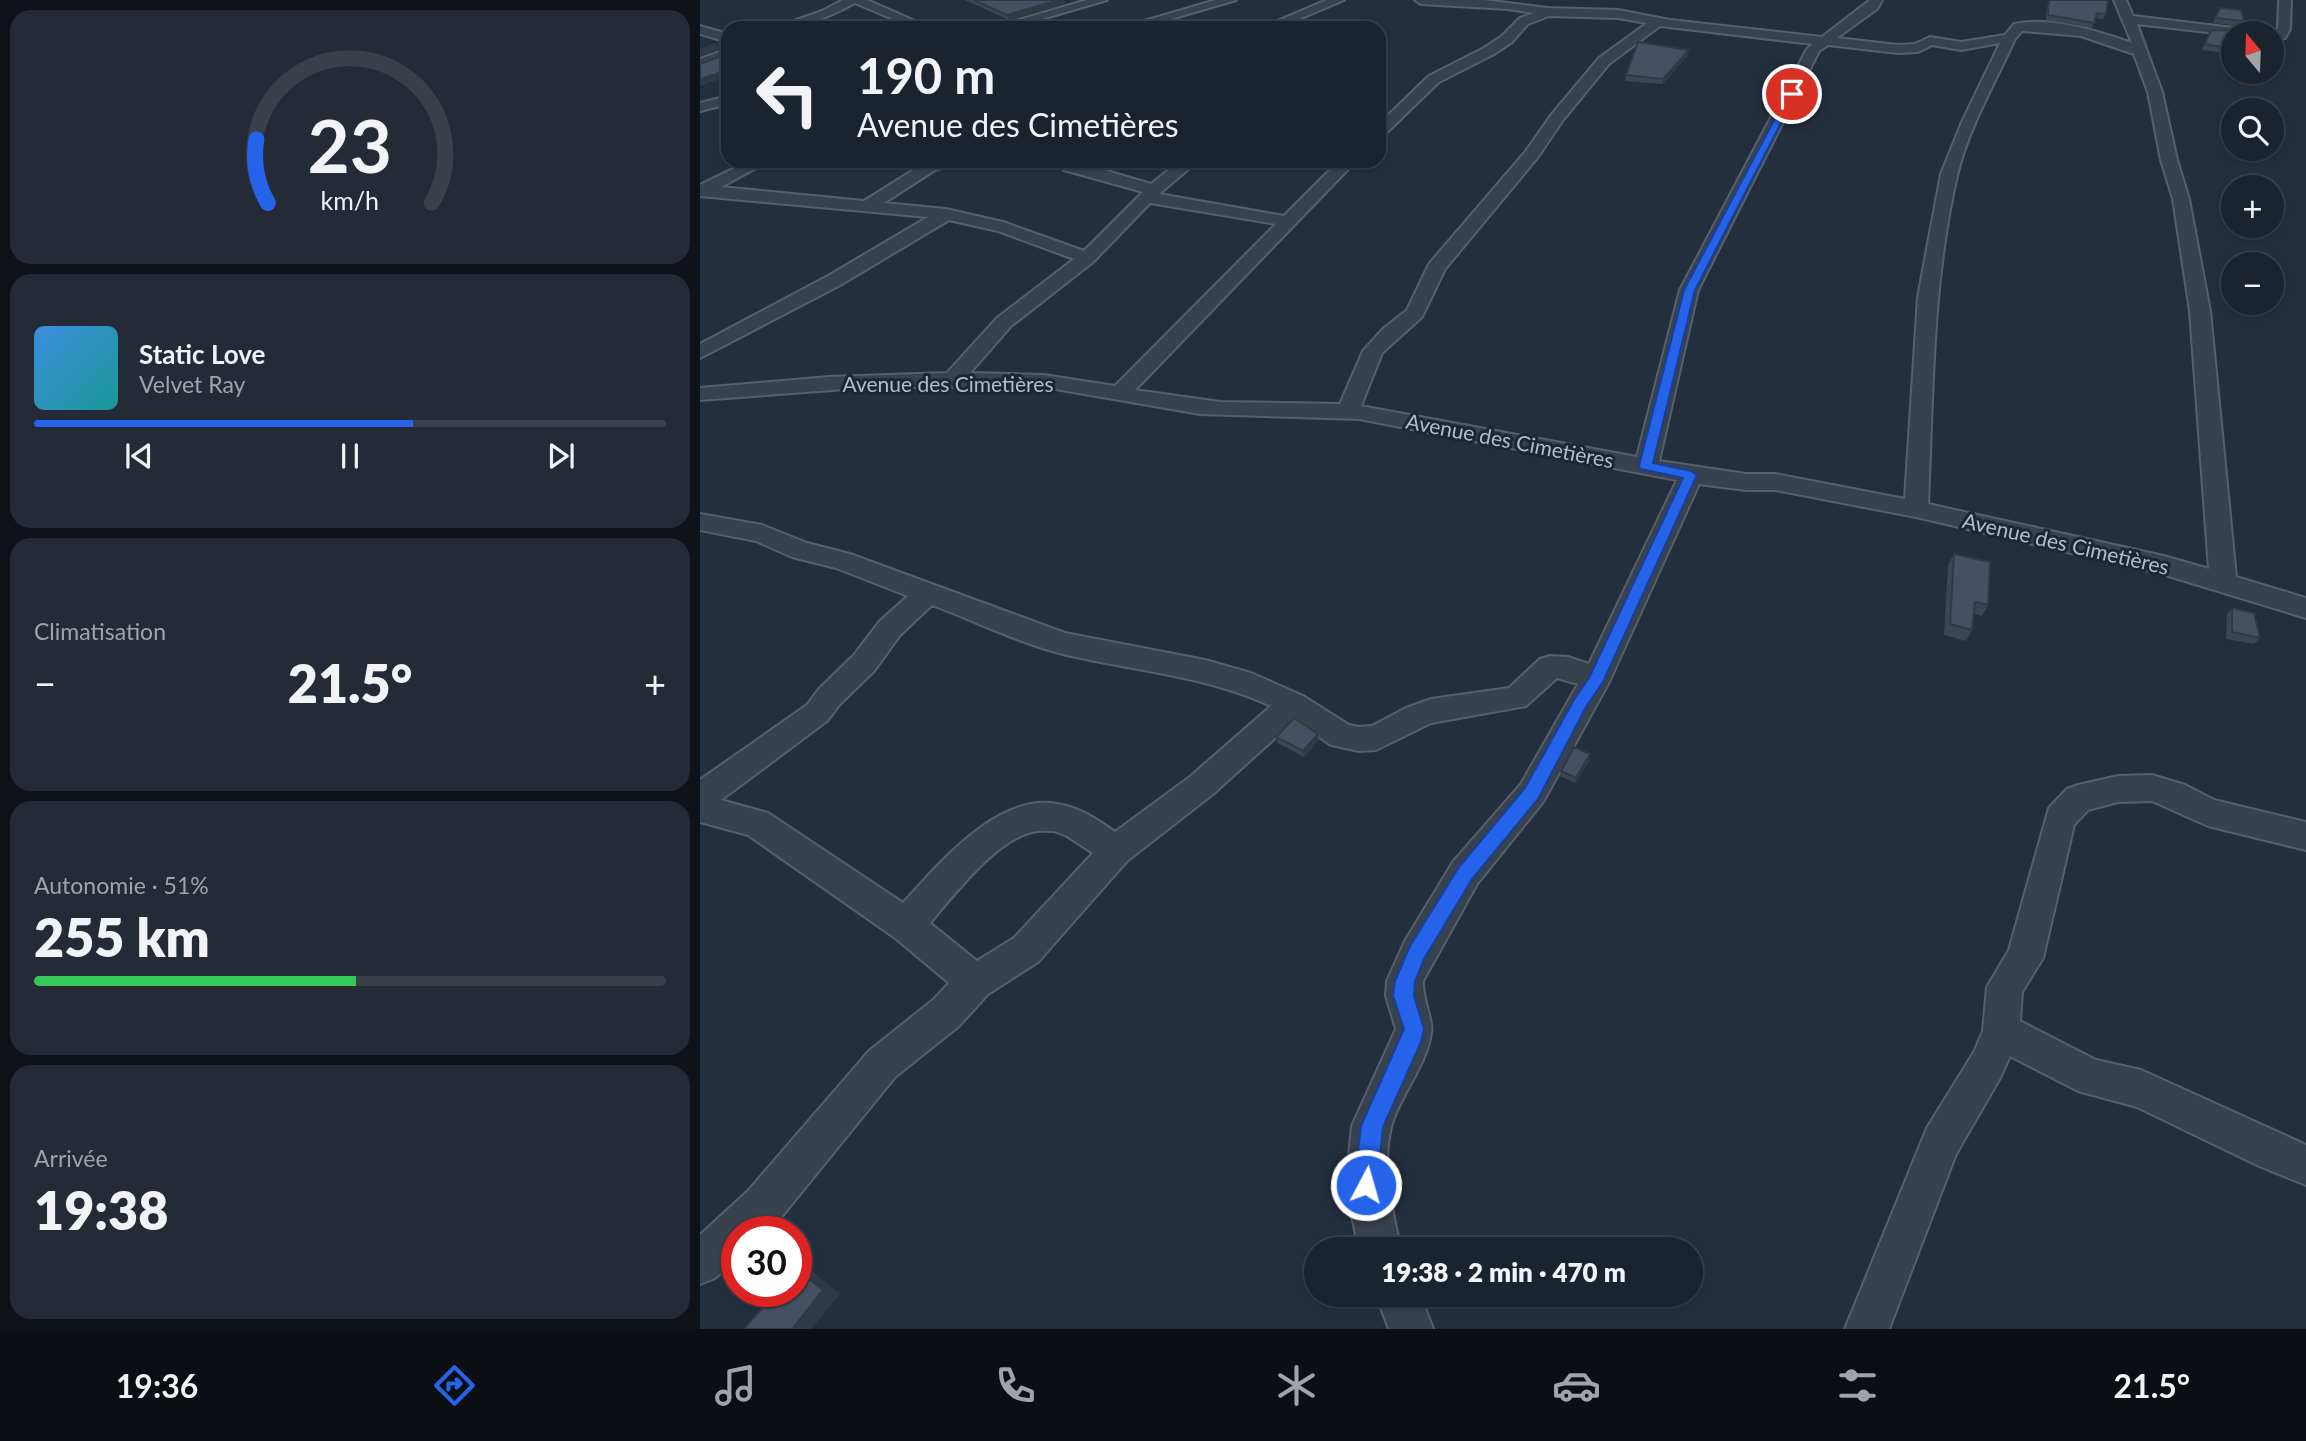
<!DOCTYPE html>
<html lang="fr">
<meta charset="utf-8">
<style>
:root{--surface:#1b232e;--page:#242b36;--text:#f1f3f6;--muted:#a0a4aa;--line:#39404a;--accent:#2563eb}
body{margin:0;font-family:Lato,sans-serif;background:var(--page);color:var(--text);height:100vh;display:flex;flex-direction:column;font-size:26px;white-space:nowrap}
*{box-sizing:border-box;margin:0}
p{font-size:23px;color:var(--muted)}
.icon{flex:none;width:38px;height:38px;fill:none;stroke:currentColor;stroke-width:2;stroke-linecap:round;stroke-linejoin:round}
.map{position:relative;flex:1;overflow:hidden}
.panel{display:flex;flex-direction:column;gap:10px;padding:10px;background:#0f1319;width:700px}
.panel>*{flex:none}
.banner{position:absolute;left:21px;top:21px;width:665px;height:147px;border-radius:21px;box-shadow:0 2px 5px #0004,0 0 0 2px var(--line);background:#1b232e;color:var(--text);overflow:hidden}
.needle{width:46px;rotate:341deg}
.fabs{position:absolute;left:1521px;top:21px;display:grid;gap:14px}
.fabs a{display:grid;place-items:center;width:63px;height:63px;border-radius:50%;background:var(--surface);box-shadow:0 2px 5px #0004,0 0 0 2px var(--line);font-size:35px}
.speed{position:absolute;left:21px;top:1216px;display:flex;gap:14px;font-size:35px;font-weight:700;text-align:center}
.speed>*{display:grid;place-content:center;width:91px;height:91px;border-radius:50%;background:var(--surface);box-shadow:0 2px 5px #0004,0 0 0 2px var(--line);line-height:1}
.speed .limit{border:10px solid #d22;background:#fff;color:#111}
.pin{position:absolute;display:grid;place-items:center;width:60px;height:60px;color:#fff;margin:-30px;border:4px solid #fff;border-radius:50%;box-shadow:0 2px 7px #0007}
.me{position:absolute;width:77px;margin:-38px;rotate:6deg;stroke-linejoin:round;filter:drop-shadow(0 0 5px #0008)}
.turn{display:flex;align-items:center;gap:24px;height:147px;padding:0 21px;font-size:32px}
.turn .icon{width:91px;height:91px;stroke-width:2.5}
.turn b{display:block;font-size:49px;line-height:60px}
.big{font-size:52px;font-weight:800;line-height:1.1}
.panel .widget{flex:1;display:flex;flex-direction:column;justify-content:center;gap:10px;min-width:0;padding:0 24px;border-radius:21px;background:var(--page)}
.panel .dial{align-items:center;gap:0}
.dial svg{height:182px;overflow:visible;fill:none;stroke:var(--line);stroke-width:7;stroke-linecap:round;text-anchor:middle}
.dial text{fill:var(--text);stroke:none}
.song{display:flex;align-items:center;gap:21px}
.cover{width:84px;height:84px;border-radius:10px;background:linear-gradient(135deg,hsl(210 70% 55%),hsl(180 70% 35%))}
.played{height:7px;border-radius:4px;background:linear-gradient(90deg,var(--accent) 60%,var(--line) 60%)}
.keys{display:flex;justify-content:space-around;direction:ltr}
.heat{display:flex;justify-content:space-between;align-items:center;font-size:38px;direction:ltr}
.charge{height:10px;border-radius:5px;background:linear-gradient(90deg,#34c759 51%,var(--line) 0)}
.trip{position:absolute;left:604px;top:1237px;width:399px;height:70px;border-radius:35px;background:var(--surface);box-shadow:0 2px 5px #0004,0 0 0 2px var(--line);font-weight:800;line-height:70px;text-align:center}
.dock{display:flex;height:112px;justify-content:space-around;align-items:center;background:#0b0e12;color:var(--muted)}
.dock .icon{width:49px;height:49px}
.dock .current{color:var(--accent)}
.dock b{font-size:32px;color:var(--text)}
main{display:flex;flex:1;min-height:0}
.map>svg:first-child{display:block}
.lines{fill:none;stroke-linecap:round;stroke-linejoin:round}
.minor-casing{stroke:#565f6c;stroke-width:4}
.minor{fill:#38414e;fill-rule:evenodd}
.wall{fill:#3b4654}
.shaded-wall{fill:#303945}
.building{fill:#455162;stroke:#303945;stroke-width:2}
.route{fill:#2563eb;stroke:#184099;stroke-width:2}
.labels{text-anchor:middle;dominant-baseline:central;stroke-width:6;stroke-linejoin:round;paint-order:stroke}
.street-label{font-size:21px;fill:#b4bcc9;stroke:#1d2633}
</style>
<main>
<section class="panel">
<div class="widget dial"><svg viewBox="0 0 100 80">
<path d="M14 69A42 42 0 1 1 86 69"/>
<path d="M14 69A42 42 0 0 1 9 41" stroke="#2563eb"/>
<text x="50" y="56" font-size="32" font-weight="700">23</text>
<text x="50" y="72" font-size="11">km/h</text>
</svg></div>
<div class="widget">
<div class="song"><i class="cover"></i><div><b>Static Love</b><p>Velvet Ray</p></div></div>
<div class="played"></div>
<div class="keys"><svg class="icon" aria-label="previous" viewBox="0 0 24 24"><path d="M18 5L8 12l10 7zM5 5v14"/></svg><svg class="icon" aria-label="pause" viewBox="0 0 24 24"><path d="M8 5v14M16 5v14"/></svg><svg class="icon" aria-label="next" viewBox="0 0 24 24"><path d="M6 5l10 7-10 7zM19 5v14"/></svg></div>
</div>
<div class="widget"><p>Climatisation</p>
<div class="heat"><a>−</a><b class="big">21.5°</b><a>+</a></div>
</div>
<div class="widget"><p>Autonomie · 51%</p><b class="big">255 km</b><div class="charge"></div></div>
<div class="widget"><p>Arrivée</p><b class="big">19:38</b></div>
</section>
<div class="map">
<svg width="1606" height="1329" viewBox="0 0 1606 1329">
<rect width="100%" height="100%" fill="#242f3e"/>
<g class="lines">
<defs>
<g id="minor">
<path d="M143,0h24l64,28h-17l-59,-25c-26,14 -51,25 -81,25l48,-17z"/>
<path d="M387,0h20l-96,28h-20z"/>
<path d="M516,0h20l-96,28h-20z"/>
<path d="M627,0h17l-66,28h-17z"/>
<path d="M715,0h69l64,8 70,2 52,10 152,17 48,-37h12l-5,9 -40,29 61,7 17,-1 15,-7 31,5 44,-7 9,-11c37,-8 83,7 118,19l-18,-43h12l7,16 117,14 2,3 -19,2 -96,-11 25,68 15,68 12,39 21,112 26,266 70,21v20l-144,-44 -246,-57 -141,-27h-29l-47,-6 -90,198 -66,120 -66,82 -54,97c-1,19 11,40 8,52 -5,34 -31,62 -40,94 -10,42 1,82 10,123h-42l-13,-64 6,-60 44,-97 -10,-33 1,-15 18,-40 48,-79 68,-78 57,-100 -21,-6 -31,28 -95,17 -55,27 -17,1 -28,-6 -36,-25 -82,74 -86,67 -89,101 -50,32 -29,32 -64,51 -117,144 -13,11h-28v26l-22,20 -15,6v-49l48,-44 121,-140 64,-51 16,-17 -55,-46 -146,-102 -48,-13v-42l107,-75 12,-16 35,-34 26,-34 28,-25 -72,-28 -44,-11 -36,-16 -56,-11v-16l62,11 45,18 43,11 215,79 140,27 46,13 52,23 46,29 10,2 13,-1 34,-18 25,-9 78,-11 31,-29 10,-3 18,1 21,7 88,-184 -318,-61 -159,-5 -156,-27h-172l-172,13v-12l129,-11 118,-4 50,-55 77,-59 -76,-28 -49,-11 -107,64 -142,74v-14l128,-68 100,-59 -228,-21v-11l49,-24h20l-48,26 143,14 59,-37 34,-3 -2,3 -20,6 -51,33 62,6 57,13 81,29 59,-59 -79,-22 -9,-9h18l78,23 29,-23h18l-39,33 125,22 55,-55h17l-221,229 85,12 120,2 23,-53 20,-22 24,-19 22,-46 97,-113 26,-37 47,-56 48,-35 -29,-5 -69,-2 -21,8 -16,18 -18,12 -55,28 -55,53 -5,2v-13l50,-48 55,-28 18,-12 18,-18 14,-5 -26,-4 -87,-5zM960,26l153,18 -6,5 -127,241 -43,167 -276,-51 21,-53 40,-36 23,-48 93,-112 25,-37 46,-56zM1322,31l59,5 53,18 14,38 13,68 12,39 17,112 19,258 -45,-13 -236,-52c5,-110 4,-221 29,-328 11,-47 38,-93 58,-137zM1300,43l-38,79 -21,52 -23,123 -13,202 -130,-25h-29l-87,-13 39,-171 121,-239 9,-6 70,8 20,-1 14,-7 29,5zM450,203l126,21 -161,162 -71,-11 -74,-2 41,-47 82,-64zM232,605c43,16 87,38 131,49 70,17 142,21 208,52l-80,70 -76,56c-17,-12 -36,-25 -58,-28 -60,-11 -118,60 -154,99l-135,-90 -47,-13 106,-79 12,-16 35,-34 26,-36zM354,831l13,5 26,17 -79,85 -37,23 -47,-38c24,-28 65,-82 102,-91 7,-2 15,-1 22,-1z"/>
<path d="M1579,0h12l-1,29 -5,9 -13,1v-6h-5l11,-4z"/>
<path d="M0,26l28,8v8l-28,-8z"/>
<path d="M28,49v9l-28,10v-9z"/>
<path d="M28,96v8l-28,7v-8z"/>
<path d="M1452,775l33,10 29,15 92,22v28l-98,-24 -56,-25 -34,1 -30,8 -14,15 -31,133 -21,34 -2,29 76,39 45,10 165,75v40l-47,-19 -122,-59 -59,-16 -68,-35 -10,22 -44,76 -67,175h-44l82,-201 47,-76 9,-21 4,-44 22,-37 40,-142 18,-19 11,-4 40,-9z"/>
<path d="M676,1295h44l13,34h-44z"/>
</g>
</defs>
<use href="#minor" class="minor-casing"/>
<use href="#minor" class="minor"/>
</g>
<g class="wall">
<path d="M265,0h99l1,4 -56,16z"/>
<path d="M1350,0l56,14 -3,5 -8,-1 -3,10 -46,-8v-8z"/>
<path d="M1520,8l24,13 -2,5 -29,-3z"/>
<path d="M1533,33v21l-31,-4 6,-15z"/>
<path d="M989,50l-1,5 -25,29 -38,-3 1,-6z"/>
<path d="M1254,554l34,51 -6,11 -8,-2 -2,16 -6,11 -22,-6 4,-70z"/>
<path d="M1532,608l28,30 -6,6 -28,-5 1,-25z"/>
<path d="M576,737l43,3 -15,17 -26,-14z"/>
<path d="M890,760l-15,23 -15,-7 1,-5z"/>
</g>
<g class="shaded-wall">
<path d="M359,0h5l1,4 -56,16 -2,-5z"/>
<path d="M24,41l3,6 -27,9v-6z"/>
<path d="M989,50l-1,5 -25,29v-5z"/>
<path d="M28,70v6l-28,10v-7z"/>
<path d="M618,734l1,6 -15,17 -1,-6z"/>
<path d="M890,754v6l-15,23 1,-5z"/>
<path d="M96,1268l17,4 27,22 -29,35h-19z"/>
</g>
<g class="building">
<path d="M274,0h85l-52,15z"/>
<path d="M1350,0h58l-2,14 -9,-1 -3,10 -46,-8v-8z"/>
<path d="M1520,8l21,2 3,11 -29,-3z"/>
<path d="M1511,30l36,1 1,2h-15v16l-28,-5z"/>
<path d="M28,39v31l-28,9v-15l27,-10 1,-10 -4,-3 -24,9z"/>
<path d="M938,42l51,8 -26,29 -37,-4z"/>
<path d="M1254,554l36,8 -2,43 -13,-3 -3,28 -22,-6z"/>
<path d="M1532,608l22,5 6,25 -28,-6z"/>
<path d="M594,718l24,16 -15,17 -27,-14z"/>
<path d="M874,747l16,7 -14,24 -15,-7z"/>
<path d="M96,1269l27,21 -31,39h-48l32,-37h20z"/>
</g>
<path class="route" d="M1092,92l4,2 -101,196 -42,173 38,8 6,4 -94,207 -17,25 -48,92 -66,80 -48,80 -9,22 -1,15 10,33 -3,13 -38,85 -6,58 -3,9 -8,3 -8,-3 -4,-9 7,-59 43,-97 -11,-33 2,-15 15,-35 49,-79 66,-79 50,-90 14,-20 94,-200 -42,-9 -2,-3 45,-176 104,-196z"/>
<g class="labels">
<g class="street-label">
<text x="248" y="383">Avenue des Cimetières</text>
<text transform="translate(810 440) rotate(11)">Avenue des Cimetières</text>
<text transform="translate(1366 543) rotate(13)">Avenue des Cimetières</text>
</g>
</g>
</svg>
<div class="fabs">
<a><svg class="needle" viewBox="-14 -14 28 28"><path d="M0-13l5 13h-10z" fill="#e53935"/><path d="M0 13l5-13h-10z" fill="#a0a4aa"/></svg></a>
<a><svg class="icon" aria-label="search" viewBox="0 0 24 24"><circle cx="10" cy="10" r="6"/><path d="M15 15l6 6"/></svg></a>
<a>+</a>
<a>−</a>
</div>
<div class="speed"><div class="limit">30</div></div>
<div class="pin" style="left:1092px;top:94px;background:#d93025"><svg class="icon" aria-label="arrive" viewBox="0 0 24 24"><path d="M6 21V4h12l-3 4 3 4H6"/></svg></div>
<svg class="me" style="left:666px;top:1185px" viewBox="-20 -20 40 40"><circle r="17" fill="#2563eb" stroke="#fff" stroke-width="3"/><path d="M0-11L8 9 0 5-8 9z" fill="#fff"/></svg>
<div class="trip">19:38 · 2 min · 470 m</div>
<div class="banner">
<div class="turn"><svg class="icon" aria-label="left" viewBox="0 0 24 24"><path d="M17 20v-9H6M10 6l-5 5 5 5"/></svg><div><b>190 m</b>Avenue des Cimetières</div></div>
</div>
</div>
</main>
<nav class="dock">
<b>19:36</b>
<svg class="icon current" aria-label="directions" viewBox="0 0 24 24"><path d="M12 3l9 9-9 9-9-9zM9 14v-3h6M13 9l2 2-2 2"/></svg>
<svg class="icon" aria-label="music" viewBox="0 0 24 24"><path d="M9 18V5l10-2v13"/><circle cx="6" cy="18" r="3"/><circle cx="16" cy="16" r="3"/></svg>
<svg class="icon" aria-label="phone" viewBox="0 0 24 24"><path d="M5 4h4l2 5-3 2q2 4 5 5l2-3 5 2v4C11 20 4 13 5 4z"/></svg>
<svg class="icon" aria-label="climate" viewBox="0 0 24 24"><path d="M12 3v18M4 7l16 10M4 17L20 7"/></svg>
<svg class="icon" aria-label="car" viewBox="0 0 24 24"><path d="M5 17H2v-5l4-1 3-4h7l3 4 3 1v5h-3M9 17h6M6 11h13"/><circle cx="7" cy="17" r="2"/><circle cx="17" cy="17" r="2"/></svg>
<svg class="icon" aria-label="filters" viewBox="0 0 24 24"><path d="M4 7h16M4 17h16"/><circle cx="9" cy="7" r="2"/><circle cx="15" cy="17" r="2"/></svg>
<b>21.5°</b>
</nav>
